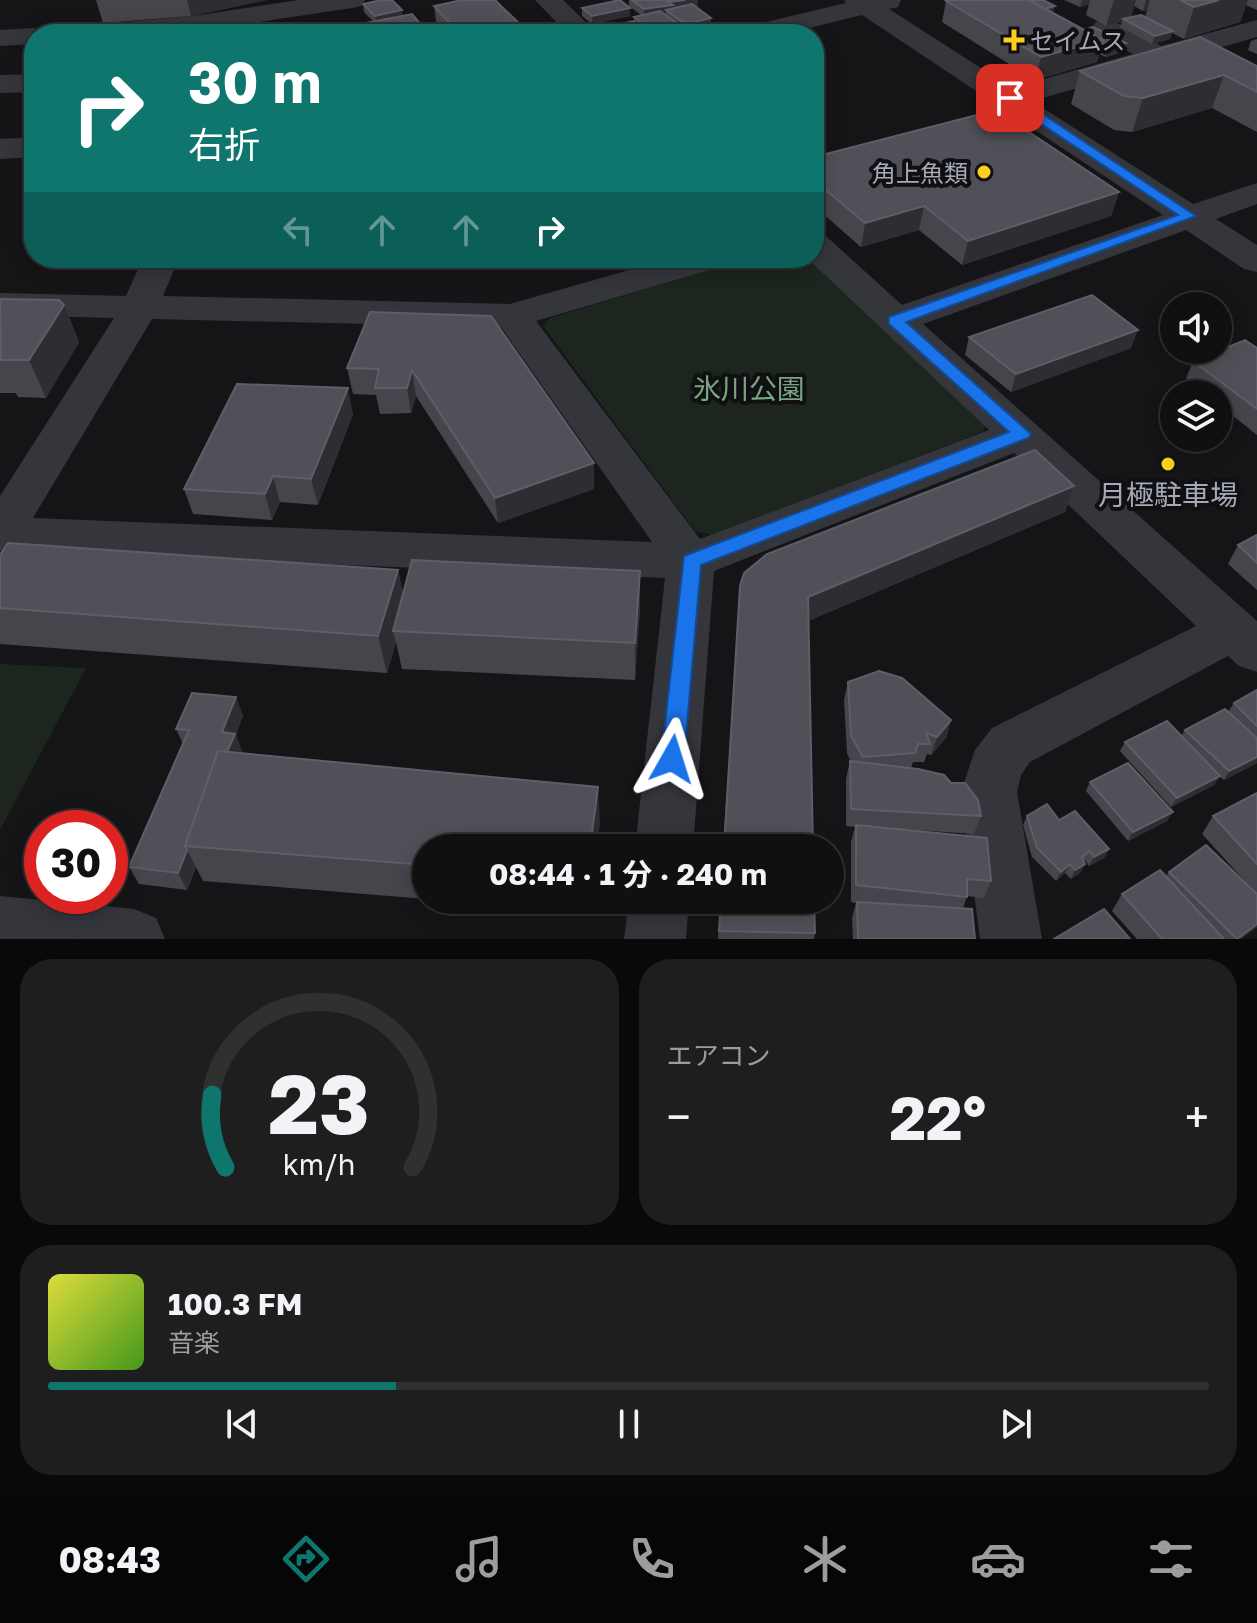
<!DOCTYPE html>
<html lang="ja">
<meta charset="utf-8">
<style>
:root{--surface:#101011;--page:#1e1e1f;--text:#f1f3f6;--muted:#9c9d9f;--line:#303031;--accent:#0f766e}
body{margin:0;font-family:"Golos Text","Noto Sans JP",sans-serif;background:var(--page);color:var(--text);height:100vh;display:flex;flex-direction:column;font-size:30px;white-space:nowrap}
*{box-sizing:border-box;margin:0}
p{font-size:26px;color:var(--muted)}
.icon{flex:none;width:44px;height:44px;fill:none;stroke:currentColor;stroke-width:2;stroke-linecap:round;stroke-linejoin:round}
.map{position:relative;height:939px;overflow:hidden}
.details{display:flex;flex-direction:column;gap:20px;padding:20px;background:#090909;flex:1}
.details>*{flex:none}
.top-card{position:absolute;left:24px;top:24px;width:800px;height:244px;border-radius:32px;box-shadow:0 4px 20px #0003,0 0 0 2px var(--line);background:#0f766e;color:#fff;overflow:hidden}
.fabs{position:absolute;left:1160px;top:292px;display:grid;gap:16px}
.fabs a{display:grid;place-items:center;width:72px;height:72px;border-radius:50%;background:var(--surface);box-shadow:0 4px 20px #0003,0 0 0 2px var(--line);font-size:40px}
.speed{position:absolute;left:24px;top:810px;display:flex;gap:16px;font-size:40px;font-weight:700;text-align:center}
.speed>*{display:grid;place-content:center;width:104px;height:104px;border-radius:50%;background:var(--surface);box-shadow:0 4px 20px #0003,0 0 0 2px var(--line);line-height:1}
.speed .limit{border:12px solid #d22;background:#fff;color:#111}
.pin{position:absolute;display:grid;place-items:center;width:68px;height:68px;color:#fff;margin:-34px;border-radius:16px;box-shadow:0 4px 12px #0006}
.me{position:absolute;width:88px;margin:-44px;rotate:6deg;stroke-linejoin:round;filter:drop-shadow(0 0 6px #0008)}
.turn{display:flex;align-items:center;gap:28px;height:168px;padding:0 32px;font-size:36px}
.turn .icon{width:104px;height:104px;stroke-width:2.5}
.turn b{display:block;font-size:56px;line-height:68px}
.lanes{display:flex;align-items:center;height:76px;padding:0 32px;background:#0003;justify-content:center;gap:40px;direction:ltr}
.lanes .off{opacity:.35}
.big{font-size:60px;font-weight:700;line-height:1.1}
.details .widget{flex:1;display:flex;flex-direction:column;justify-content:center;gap:12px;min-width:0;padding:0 28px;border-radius:32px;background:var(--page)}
.details .dial{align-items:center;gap:0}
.dial svg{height:208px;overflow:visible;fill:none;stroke:var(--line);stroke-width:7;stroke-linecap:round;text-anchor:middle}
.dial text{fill:var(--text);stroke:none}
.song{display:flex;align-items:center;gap:24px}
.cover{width:96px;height:96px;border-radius:12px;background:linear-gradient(135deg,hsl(60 70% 55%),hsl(100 70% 35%))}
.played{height:8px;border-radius:4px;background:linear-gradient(90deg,var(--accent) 30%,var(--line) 30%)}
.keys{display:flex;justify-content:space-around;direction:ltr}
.heat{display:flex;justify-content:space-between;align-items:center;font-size:44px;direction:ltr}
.details .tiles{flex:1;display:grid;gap:20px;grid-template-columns:1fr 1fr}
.widget:last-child{grid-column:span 2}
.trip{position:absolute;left:412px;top:834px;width:432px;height:80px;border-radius:40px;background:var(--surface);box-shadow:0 4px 20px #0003,0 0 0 2px var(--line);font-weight:700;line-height:80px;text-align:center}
.tabs{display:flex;height:128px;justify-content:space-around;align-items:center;background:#060607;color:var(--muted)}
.tabs .icon{width:56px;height:56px}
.tabs .selected{color:var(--accent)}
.tabs b{font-size:36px;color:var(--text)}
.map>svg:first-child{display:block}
.green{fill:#1c251e}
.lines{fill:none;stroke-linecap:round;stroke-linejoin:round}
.minor{fill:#35363c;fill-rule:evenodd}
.wall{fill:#45454c;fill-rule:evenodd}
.shaded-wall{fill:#2e2e32}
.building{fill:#505058;stroke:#5d5e67;stroke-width:2}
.route{fill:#1a73e8;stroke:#114b97;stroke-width:2}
.poi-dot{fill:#ffcc24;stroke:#101012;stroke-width:3}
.labels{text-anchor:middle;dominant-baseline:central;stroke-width:8;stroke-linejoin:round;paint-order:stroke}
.far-poi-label{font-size:24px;fill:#a5a9b8;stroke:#101012;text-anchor:start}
.park-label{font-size:28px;fill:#7aa581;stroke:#101012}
.poi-label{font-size:28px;fill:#a5a9b8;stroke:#101012}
</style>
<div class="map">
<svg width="1257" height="939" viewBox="0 0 1257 939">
<rect width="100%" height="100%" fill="#151517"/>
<g class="green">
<path d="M748,258h63l176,164 -3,9 -272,104 -17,-4 -152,-205 7,-8z"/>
<path d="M0,664l86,4 -86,162z"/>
</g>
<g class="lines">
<g class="minor">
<path d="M299,0h66l-4,6 -9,2 -159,24 -129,2 4,-6 10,-2 115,-10z"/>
<path d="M535,0h28l35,34h-30z"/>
<path d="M844,0h57l-3,7 -9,2 123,79 121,-34 -37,-20 -4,-6 4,-6c22,-5 46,14 65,24l96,-26v17l-225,64 161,103 64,-21v21l-41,15 41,26v27l-13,-3 -58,-39 -263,94 334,297v51l-18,-6 -11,-10 -198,106 -9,13 -4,17 25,147h-62l-19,-147 14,-42 17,-22 204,-102 -182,-173 -300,118 -21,277h-58l30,-270 -665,-27v-55l114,-178 -114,-3v-22l126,3 17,-38h36l-16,38 347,8 161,-46h57l-5,8 -187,55 164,218 289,-109 -182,-172h7v-24l13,3 75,68 261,-90 -301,-200 -77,19h-48l4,-6 105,-25zM152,319l349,8 151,215 -619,-24z"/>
<path d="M34,28l12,6h-12v10l-34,2v-16z"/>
<path d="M34,74v18l-34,1v-18z"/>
<path d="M34,137v20l-34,2v-20z"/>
<path d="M0,896l134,13 22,9 9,21h-165z"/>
<path d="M629,900h60l-3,39h-62z"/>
</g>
</g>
<g class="wall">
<path d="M96,0h171l-76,16 -88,7z"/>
<path d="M629,0h69v7h-2l15,11 -1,8 -21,5 -11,-3v5l-5,1h-66v-7l27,-6v-4l7,-2 -12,-9z"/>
<path d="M1064,0h193v10l-11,-5 -6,17 -56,17 -12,-6 -2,6 -18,5 -32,-17 2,-5 -16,4 -20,-11 3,-11 -9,3zM1134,6l9,5 4,-1 -2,7h-14z"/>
<path d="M946,1l108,12 29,17 43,13 -3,9 -17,5 -7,-3 -2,8 -62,18 -93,-58z"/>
<path d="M363,4l40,12 20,16 6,2h-60l-2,-3 -1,-8 7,-2 -9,-9z"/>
<path d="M434,6l93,25v3h-79l-12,-13z"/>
<path d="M582,8l48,8 -38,8 -10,-8z"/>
<path d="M1257,39v15l-9,-4 3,-9z"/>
<path d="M1257,66v66l-45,-24 -80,24 -18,-2 -43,-26 9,-33z"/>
<path d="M814,157l305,35 -8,24 -149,49 -43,-35 -58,17 -47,-41z"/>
<path d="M0,299l64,6 15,37 -33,56 -28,-1 -2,-4h-16z"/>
<path d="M370,312l224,151v26l-96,34 -82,-127 -5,17 -31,1 -4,-19 -23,-1 -6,-26z"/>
<path d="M969,337l162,11 -120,44 -46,-37z"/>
<path d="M1257,348v87l-39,-31v-10h-13l-19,-15 7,-18z"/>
<path d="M353,414l-35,91 -38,-3 -8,18 -79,-6 -9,-25z"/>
<path d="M1074,486l-9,26 -257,109 5,227h-90l17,-262z"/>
<path d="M1257,535v55l-29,-26 10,-19z"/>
<path d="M0,555l398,15 5,24 237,-23v38l-5,71 -233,-11 -6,-27 -9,31 -387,-29z"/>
<path d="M848,682l103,38 -5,18 -15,17 -4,-1 -3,8h-11l-2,6 70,48 -7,18 -73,-5 90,52 -7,17 -17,-2 -4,13 12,30h-122l-1,-21 4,-15 -5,-1v-60l4,-15 -9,-1v-47l4,-18 1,1 -4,-9 -3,-53z"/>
<path d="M1257,690v73l-33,17 -5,-4 -5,9 -43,22 -51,-56 5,-9 56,-6 4,-6 43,-18 6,-9z"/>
<path d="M243,715l-7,20 6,17 -1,1 359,70 -4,25h-170v51l-223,-18 -7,-14 -9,23 -48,-6 -10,-17 54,-123 -7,-15z"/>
<path d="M1090,782l77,39 -39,20 -42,-50z"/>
<path d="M1257,793v134l-16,12h-104l-25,-28 10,-17 44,-18 3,-4 85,19 -52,-57 11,-18z"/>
<path d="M1027,816l32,4 50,29 -5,9 -15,8 -4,-6 -1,1 1,3 -5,9 -9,6 -6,-6 -9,8 -24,-24 -9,-32z"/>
<path d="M440,900h149l-1,12z"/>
<path d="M720,900h94l1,33 -1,6h-96z"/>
</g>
<g class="shaded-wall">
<path d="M187,0h80l-76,16z"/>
<path d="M685,0h13v7l-32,3v4l-22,3v-8l24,-7z"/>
<path d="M1082,0h8l-1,4 -9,3z"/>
<path d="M1114,0h22l-6,20 -7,-1 -1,3 -16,4z"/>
<path d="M1146,0h4l-3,10 -4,1z"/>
<path d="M1219,0h29l-8,22 -56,17 10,-32z"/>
<path d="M1055,6l-2,8 -14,-3z"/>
<path d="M630,8v8l-38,8v-8z"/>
<path d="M402,10l1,8 -27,6 -1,-8z"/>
<path d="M711,18l-1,8 -21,5 1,-8z"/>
<path d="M679,25l-1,8 -21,1v-4z"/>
<path d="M422,26l1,8h-39z"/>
<path d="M1173,31l-3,8 -18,5 3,-8z"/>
<path d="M1103,40l-6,22 -62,18 6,-23z"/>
<path d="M1126,43l-3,9 -17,5 2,-8z"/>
<path d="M1224,75l-12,33 -80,24 11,-34z"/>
<path d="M1119,192l-8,24 -149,49 6,-24z"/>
<path d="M924,206l-5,24 -58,17 4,-24z"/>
<path d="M64,305l15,37 -33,56 -17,-38z"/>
<path d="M1138,330l-7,18 -120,44 5,-18z"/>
<path d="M412,370l4,26 -5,17 -4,-25z"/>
<path d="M348,388l5,26 -35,91 -7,-26z"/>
<path d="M594,463v26l-96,34 -3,-25z"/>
<path d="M273,476l7,26 -8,18 -7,-26z"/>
<path d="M1074,486l-9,26 -262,111 5,-26z"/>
<path d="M398,570l7,38 -12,23 3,11 -9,31 -9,-37z"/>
<path d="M640,571v38l-5,71v-37z"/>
<path d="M236,697l7,18 -7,20 6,17 -39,96 19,-116z"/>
<path d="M951,720l-5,18 -15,17 6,-18z"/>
<path d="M1257,757v6l-33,17 5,-9z"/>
<path d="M1220,776l-6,9 -43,22 6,-9z"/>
<path d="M598,787l2,36 -4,25h-6z"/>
<path d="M1173,812l-6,9 -39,20 5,-9z"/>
<path d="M1109,849l-5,9 -15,8 5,-9z"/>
<path d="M187,850l9,17 -9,23 -9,-17z"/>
<path d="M1070,864l-5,9 -9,8 5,-9z"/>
<path d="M1085,864l-5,9 -9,6 4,-9z"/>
<path d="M1257,924v3l-16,12h-4z"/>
</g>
<g class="building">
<path d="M382,0h10l10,10 -27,6 -12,-12z"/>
<path d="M462,0h33l32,31 -14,3h-53l-26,-28z"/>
<path d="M620,0l10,8 -38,8 -10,-8z"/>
<path d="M632,0h53l-17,2 5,3 -29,4z"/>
<path d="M950,0h79l74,40 -62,17 -95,-56z"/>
<path d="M1029,0h14l12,6 -10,3z"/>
<path d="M1180,0h39l-25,7z"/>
<path d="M692,4l19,14 -21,5 -9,-2 -15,-11z"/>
<path d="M660,11l19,14 -22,5 -9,-2 -14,-11z"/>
<path d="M412,14l10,12 -38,8h-10l-8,-11z"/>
<path d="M1141,15l32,16 -18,5 -32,-17z"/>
<path d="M634,21l16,13h-35l-8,-7z"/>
<path d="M1093,27l33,16 -18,6 -6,-4 1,-5 -20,-10z"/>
<path d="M1200,37l57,29v26l-33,-17 -81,23 -19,-2 -44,-25z"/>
<path d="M996,110l123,82 -151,49 -44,-35 -59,17 -51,-43v-23z"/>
<path d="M1092,295l46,35 -122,44 -47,-37z"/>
<path d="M0,299l59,1 5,5 -35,55h-28z"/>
<path d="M370,312l121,4 103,147 -99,35 -83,-128 -5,18h-32l4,-19 -32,-1z"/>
<path d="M1245,340l12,8v61l-64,-48z"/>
<path d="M237,384l111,4 -37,91 -38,-3 -8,18 -81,-5z"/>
<path d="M1035,450l39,36 -266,111 5,251h-89l16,-262 4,-13 23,-19z"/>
<path d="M1257,535v28l-19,-18z"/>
<path d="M8,543l390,27 -20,66 -378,-28v-53z"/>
<path d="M412,560l228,11 -5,72 -242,-12z"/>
<path d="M879,671l23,7 49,42 -14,17 -11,-4 4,11h-12l-3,9 -52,4 -12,-21 -3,-54z"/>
<path d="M1257,690v36l-23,-23z"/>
<path d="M192,693l44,4 -14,35 13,2 -8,18 -9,-1 -33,95 2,4 -9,23 -49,-6 60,-137 -13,-1z"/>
<path d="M1225,709l32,29v19l-28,14 -44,-41z"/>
<path d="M1167,721l53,55 -43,22 -52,-56z"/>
<path d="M218,751l380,36 -8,61h-164v17l-241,-19z"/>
<path d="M850,761l68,8 26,6 7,8h14l13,17 3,16 -130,-7z"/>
<path d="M1128,763l45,49 -40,20 -43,-50z"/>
<path d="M1257,793v71l-44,-48z"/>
<path d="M1047,804l12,16 16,-9 34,38 -15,8 -5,-6 -7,6 3,7 -10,6 -5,-6 -9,8 -24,-24 -10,-32z"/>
<path d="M856,825l131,13 4,43 -24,-2v18l-111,-12z"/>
<path d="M1206,845l51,49v30l-20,15 -68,-67z"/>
<path d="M1160,870l64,69h-62l-40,-45z"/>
<path d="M721,900h93l1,33 -96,-2z"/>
<path d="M857,902l115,7 3,30h-117z"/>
<path d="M1104,909l26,30h-76z"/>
</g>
<path class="route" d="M1005,95h9l182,121 -290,106 125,112 -3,4 -327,127 -17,194 -4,7 -8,3 -8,-3 -3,-7 23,-203 325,-124 -120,-108v-7l289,-102 -173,-115z"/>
<g class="poi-dot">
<path d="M1010 28h8v8h8v8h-8v8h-8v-8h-8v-8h8z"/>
<circle cx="984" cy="172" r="8"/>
<circle cx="1168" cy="464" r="8"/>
</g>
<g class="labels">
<g class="far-poi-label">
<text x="1030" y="40">セイムス</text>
<text x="968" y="172" text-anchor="end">角上魚類</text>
</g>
<g class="park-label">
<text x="749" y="388">氷川公園</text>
</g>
<g class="poi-label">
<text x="1168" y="494">月極駐車場</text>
</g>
</g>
</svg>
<div class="fabs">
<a><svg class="icon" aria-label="sound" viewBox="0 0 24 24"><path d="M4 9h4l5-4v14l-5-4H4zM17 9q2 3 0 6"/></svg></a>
<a><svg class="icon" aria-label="layers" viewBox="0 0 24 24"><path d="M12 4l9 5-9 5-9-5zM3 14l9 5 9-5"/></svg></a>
</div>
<div class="speed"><div class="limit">30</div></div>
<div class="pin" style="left:1010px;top:98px;background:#d93025"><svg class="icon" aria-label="arrive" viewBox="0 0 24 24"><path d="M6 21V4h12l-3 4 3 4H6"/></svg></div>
<svg class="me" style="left:672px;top:759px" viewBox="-20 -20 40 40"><path d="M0-17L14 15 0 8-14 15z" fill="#1a73e8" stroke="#fff" stroke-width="4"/></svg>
<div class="trip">08:44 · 1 分 · 240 m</div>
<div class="top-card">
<div class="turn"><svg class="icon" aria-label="right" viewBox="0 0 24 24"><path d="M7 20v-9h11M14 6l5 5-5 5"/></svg><div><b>30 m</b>右折</div></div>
<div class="lanes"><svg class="icon off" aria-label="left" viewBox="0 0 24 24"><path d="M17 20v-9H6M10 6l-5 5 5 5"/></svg><svg class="icon off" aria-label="ahead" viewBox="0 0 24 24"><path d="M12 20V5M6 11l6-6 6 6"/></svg><svg class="icon off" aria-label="ahead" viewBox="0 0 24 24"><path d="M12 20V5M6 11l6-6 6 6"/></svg><svg class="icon" aria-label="right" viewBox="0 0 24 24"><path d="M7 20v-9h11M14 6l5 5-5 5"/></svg></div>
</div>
</div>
<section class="details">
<div class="tiles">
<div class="widget dial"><svg viewBox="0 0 100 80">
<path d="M14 69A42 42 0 1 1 86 69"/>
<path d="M14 69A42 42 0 0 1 9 41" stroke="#0f766e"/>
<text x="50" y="56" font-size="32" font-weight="700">23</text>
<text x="50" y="72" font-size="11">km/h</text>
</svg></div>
<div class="widget"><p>エアコン</p>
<div class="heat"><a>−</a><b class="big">22°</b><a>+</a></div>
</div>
<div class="widget">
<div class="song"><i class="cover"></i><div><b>100.3 FM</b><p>音楽</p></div></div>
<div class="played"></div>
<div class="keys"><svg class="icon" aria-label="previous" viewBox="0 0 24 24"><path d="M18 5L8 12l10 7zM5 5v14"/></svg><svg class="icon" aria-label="pause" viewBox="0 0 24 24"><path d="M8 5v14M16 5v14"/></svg><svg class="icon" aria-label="next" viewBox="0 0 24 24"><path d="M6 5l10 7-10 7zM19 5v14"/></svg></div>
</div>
</div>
</section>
<nav class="tabs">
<b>08:43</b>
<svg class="icon selected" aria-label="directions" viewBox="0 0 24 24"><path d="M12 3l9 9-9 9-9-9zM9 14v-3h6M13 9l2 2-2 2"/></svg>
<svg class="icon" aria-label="music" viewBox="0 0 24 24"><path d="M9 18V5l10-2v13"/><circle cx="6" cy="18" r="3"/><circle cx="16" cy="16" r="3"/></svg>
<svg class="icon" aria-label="phone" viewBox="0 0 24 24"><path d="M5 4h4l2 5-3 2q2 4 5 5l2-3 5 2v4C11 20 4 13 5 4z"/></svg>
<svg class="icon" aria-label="climate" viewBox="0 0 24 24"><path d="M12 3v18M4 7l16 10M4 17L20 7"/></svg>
<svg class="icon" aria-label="car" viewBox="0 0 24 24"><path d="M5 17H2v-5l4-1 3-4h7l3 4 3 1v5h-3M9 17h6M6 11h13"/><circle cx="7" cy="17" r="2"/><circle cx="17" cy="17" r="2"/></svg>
<svg class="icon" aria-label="filters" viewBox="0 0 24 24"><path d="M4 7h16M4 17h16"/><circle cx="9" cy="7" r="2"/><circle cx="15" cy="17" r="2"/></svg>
</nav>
